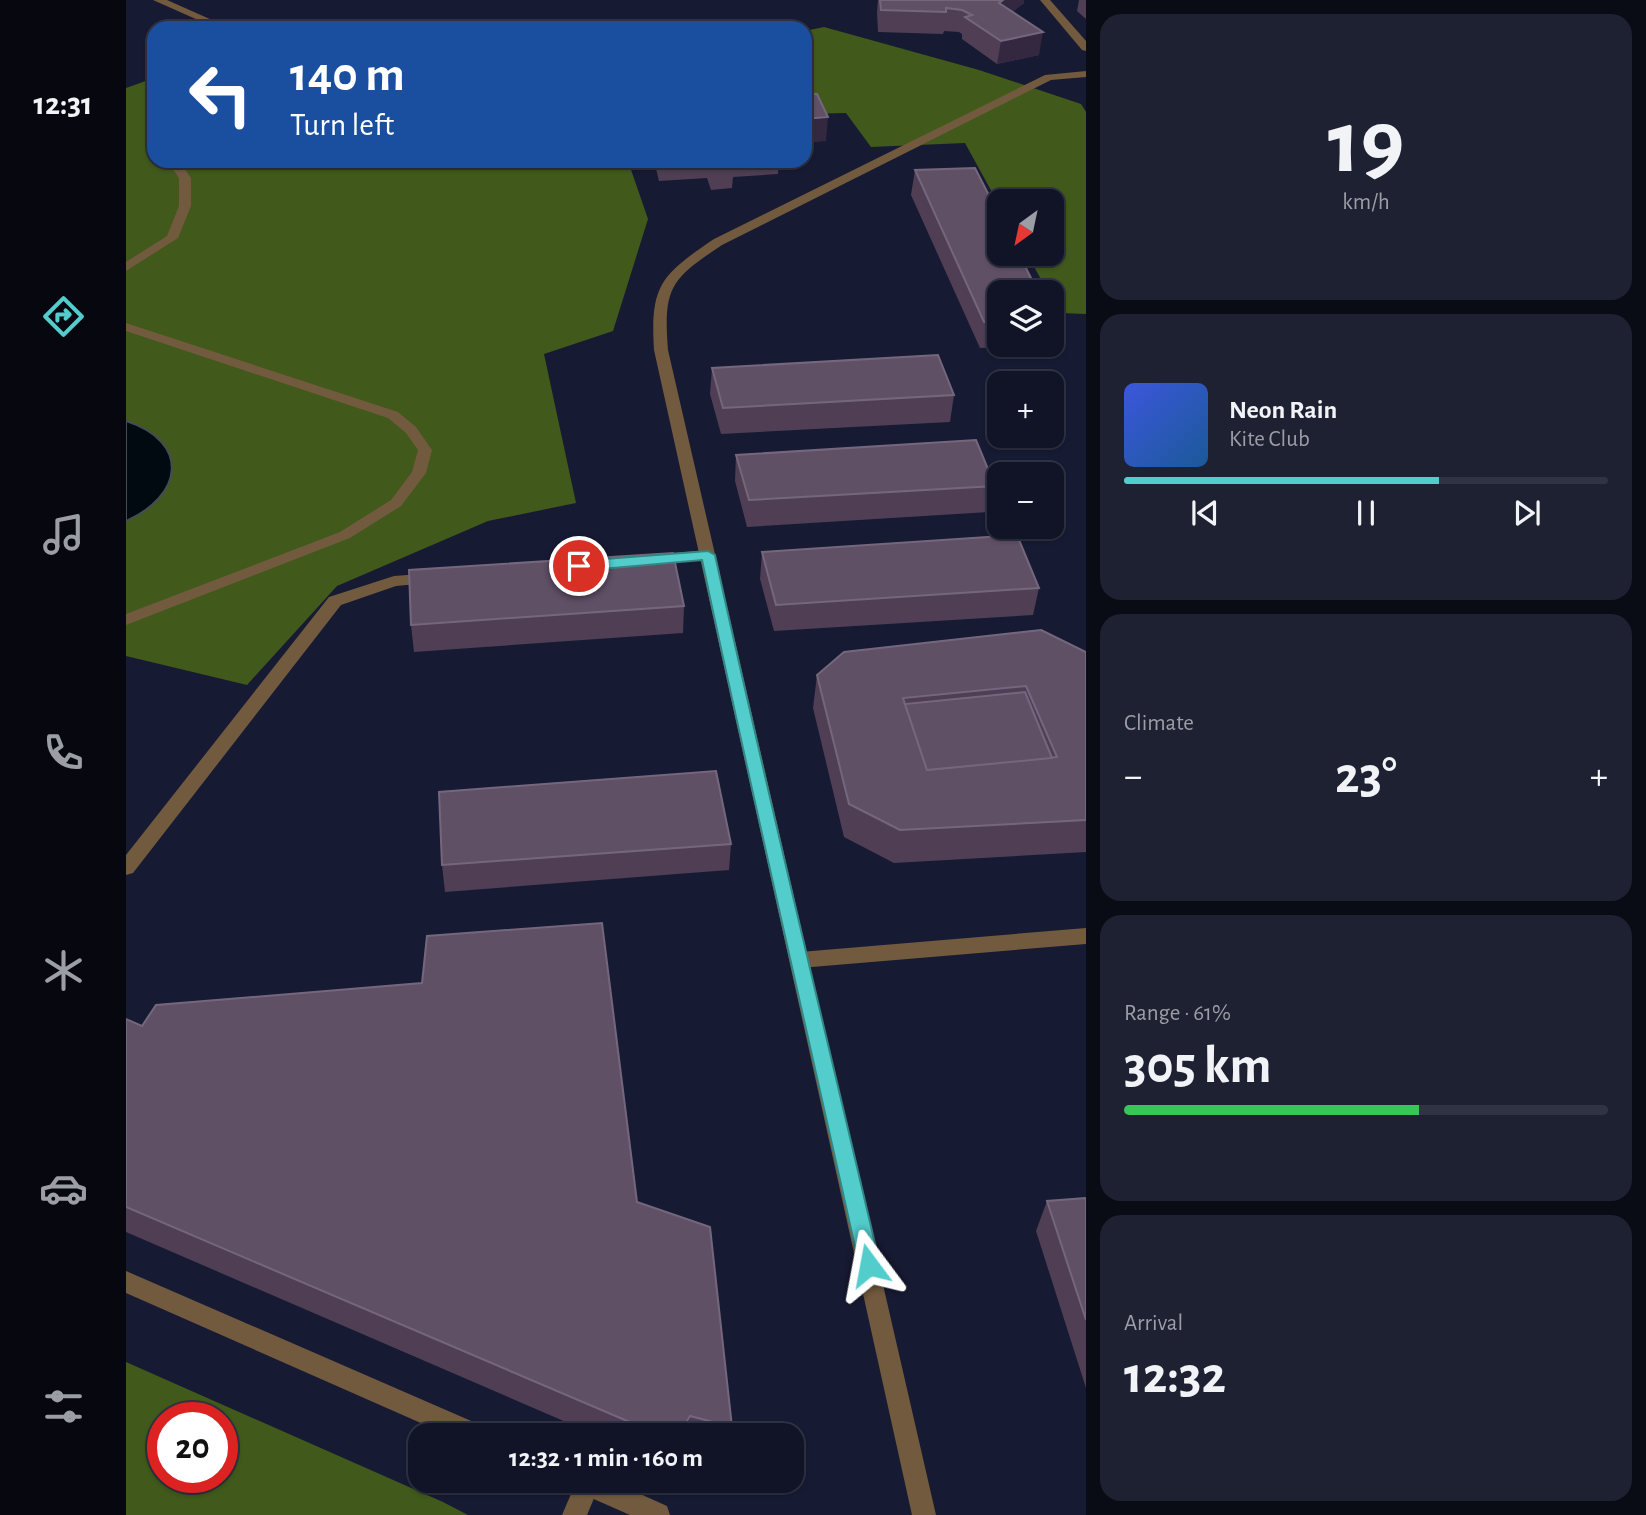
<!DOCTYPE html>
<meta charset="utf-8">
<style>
:root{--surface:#111426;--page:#1e2132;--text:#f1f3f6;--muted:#9c9ea7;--line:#303343;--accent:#52cdcc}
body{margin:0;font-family:"Alegreya Sans",sans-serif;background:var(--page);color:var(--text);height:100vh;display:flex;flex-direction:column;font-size:26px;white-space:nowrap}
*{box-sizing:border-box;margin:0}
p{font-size:23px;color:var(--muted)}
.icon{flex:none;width:38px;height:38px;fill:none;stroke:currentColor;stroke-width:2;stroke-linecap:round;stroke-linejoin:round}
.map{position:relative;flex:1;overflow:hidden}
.details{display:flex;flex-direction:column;gap:14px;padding:14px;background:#090b15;width:560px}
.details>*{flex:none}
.banner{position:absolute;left:21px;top:21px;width:665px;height:147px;border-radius:21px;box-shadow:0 2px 5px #0004,0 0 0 2px var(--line);background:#1a4fa0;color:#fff;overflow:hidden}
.needle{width:46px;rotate:213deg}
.tools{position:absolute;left:861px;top:189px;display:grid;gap:14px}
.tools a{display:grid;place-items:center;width:77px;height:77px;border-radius:14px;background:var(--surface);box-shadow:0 2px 5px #0004,0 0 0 2px var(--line);font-size:35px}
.speed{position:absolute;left:21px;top:1402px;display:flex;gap:14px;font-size:35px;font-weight:700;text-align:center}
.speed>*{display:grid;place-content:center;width:91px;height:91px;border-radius:50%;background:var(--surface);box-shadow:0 2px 5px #0004,0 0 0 2px var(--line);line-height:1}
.speed .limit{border:10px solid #d22;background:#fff;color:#111}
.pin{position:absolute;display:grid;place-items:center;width:60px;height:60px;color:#fff;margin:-30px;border:4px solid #fff;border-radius:50%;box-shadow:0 2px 7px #0007}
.me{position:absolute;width:77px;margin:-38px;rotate:347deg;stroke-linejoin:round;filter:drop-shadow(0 0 5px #0008)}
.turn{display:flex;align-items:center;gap:24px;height:147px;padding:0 28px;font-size:32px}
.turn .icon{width:91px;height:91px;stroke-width:2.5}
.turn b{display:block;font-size:49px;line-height:60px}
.big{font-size:52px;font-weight:700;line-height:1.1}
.details .tile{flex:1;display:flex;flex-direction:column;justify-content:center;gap:10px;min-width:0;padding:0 24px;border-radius:21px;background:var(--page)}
.details .dial{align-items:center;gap:0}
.dial b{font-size:91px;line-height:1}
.song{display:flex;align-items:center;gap:21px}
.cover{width:84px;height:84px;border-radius:10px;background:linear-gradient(135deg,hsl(230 70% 55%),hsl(210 70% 35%))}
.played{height:7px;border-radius:4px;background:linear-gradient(90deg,var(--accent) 65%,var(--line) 65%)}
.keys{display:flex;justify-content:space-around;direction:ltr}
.heat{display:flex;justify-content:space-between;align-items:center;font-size:38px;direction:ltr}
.charge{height:10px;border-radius:5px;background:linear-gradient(90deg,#34c759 61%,var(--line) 0)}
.trip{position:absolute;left:282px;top:1423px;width:396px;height:70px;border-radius:21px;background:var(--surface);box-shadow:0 2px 5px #0004,0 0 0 2px var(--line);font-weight:700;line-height:70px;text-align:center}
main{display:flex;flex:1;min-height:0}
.menu{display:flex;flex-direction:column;width:126px;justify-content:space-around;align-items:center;background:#07080f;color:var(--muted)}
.menu .icon{width:49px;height:49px}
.menu .selected{color:var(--accent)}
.menu b{font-size:32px;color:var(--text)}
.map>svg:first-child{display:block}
.forest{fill:#41591b;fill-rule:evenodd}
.water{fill:#020a11;stroke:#454c56;stroke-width:2}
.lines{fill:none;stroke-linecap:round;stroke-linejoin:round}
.lane{fill:#725a3e;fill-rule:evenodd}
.street{fill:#725a3e;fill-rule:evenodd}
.wall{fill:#503e55}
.shaded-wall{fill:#332840}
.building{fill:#605066;stroke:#74677d;stroke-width:2;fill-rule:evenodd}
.route{fill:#52cdcc;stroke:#358585;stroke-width:2}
</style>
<main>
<nav class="menu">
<b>12:31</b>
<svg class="icon selected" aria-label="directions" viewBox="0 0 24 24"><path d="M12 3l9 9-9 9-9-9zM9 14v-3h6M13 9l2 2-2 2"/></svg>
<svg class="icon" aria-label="music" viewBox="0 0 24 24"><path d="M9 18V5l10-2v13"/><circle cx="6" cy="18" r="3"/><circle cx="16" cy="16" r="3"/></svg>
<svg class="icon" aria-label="phone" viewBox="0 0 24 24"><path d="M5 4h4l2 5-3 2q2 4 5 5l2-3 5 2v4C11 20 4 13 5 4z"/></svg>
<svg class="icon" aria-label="climate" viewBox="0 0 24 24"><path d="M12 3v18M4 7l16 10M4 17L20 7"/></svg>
<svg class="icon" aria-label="car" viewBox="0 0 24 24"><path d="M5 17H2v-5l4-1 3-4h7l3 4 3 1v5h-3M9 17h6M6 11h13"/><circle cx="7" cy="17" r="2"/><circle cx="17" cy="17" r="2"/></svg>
<svg class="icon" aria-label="filters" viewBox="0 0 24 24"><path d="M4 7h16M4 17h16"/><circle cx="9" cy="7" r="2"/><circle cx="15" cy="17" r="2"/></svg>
</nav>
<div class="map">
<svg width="960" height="1515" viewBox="0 0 960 1515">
<rect width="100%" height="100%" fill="#171a33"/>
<g class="forest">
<path d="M698,27l155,43 102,34 5,8v202l-26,-1 -8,-15v-6h-4l-21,-38h25v-53h-53v4l-34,-62 -94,4 -25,-34 -41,1v-83z"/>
<path d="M28,78v83h474l20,58 -35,112 -69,23 32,149 -88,18 -151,65 -90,99 -121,-29v-568z"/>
<path d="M0,1362l317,140 25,13h-342zM37,1418h59v59h-59z"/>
</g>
<path class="water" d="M0,421c65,21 57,75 0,100z"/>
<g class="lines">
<g class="lane">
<path d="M27,0h14l63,28h-14z"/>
<path d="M914,0h10l36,41v10l-4,-1z"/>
<path d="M960,71v6l-35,3 -329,165c-51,34 -59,42 -54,105l268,1165h-24l-258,-1165c-4,-65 7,-75 60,-111l331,-164z"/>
<path d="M41,161h12l12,17v28l-13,32 -52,33v-9l41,-26 12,-30v-28z"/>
<path d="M0,323l272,89 18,15 16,23 -6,23 -25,33 -51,32 -224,87v-11l214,-82 51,-32 21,-28 6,-22 -12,-17 -18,-15 -262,-87z"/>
<path d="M0,1271l359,156 3,8h-40l-322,-142z"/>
<path d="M442,1480h41l58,26 3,9h-40l-59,-26z"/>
</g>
<g class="street">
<path d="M582,550l8,5 -3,3 -61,7 -8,-5 8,-5z"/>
<path d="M307,573l8,5 -2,4 -43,4 -55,19 -208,268 -7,2v-20l203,-258 65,-21z"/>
<path d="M960,928v16l-286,24 -7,-2 -3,-6 3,-6 7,-2z"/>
<path d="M451,1480h22l1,4 -13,31h-25z"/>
</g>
</g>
<g class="wall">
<path d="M752,0h146v3l-12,9 27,43 -42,9 -35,-25v-5l-3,-2 -15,-1 -1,3 -65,-2 -1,-20z"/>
<path d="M953,0h7v19l-9,-8z"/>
<path d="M528,161h125l-1,13 -45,3 -1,11 -21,2 -4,-12 -48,3z"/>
<path d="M789,170l84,122v53h40l-59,3 -69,-153z"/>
<path d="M586,368l242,27 -4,27 -229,12 -11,-40z"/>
<path d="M610,455l259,31 -6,26 -242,15 -12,-46z"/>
<path d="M636,552l277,36 -6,27 -259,16 -14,-52z"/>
<path d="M558,606l-1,27 -269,19 -3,-27z"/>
<path d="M960,652v200l-192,11 -50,-26 -31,-129 4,-33z"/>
<path d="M605,844l-2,26 -284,22 -3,-27z"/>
<path d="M0,1019l16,7 495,176 95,225 -1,8h-135l-470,-203z"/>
<path d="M960,1198v190l-50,-157 11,-30z"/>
</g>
<g class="shaded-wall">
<path d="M877,0h21v3l-29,23 4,-23z"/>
<path d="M917,32l-4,23 -42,9 4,-23z"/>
<path d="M702,117l-2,24 -21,2v-24z"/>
<path d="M564,1416l-2,19h-9z"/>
</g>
<g class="building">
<path d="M754,0h123l-4,3 44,29 -42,9 -36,-24 7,-2 -10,-5 -16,-2v4l-65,-2z"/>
<path d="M679,94h12l11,23 -23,2z"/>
<path d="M585,161h22l1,3 -22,1z"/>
<path d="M849,168l24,47v39h20l19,38h-39v29l-15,1 -69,-152z"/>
<path d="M812,355l16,40 -231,13 -11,-40z"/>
<path d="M850,440l19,46 -246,14 -13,-45z"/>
<path d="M891,535l22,53 -263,17 -14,-53z"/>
<path d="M547,553l11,53 -273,19 -2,-55z"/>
<path d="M915,630l45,22v168l-186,10 -51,-26 -32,-129 27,-23zM900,686l31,71 -130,13 -24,-72z"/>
<path d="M899,692l27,66 -125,12 -22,-66z"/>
<path d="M590,771l15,73 -289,21 -3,-73z"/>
<path d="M476,923l35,279 73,25 22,200 -42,-11 -11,19h-19l-534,-228v-188l16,7 14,-21 266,-22 5,-47z"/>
<path d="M960,1198v122l-39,-119z"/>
</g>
<path class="route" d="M582,551l7,4c52,238 110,474 165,710l-3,7 -8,3 -7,-3 -3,-7c-52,-235 -107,-469 -157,-705l-123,11 -8,-5 8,-5z"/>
</svg>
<div class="tools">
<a><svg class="needle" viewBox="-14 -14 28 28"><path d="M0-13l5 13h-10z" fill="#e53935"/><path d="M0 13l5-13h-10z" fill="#9c9ea7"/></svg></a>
<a><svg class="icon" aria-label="layers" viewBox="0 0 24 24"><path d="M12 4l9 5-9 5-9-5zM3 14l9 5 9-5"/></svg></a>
<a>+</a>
<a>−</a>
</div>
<div class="speed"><div class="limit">20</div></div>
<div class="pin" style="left:453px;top:566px;background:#d93025"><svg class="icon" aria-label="arrive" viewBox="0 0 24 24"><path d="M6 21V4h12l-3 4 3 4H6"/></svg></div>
<svg class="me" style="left:743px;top:1265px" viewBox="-20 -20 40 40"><path d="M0-17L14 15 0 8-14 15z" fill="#52cdcc" stroke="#fff" stroke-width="4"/></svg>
<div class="trip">12:32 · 1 min · 160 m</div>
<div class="banner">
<div class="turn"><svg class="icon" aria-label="left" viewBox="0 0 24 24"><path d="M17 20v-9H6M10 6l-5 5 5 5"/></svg><div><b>140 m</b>Turn left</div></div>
</div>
</div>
<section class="details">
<div class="tile dial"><b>19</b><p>km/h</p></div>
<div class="tile">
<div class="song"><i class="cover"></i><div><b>Neon Rain</b><p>Kite Club</p></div></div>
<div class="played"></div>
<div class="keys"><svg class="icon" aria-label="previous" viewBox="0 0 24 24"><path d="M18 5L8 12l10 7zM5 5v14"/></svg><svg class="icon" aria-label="pause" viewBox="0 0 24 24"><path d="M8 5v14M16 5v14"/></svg><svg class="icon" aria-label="next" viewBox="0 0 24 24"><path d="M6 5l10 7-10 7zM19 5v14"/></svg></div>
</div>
<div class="tile"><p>Climate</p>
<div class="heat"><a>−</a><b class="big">23°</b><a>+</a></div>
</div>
<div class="tile"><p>Range · 61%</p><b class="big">305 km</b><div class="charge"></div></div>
<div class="tile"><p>Arrival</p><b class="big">12:32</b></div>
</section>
</main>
